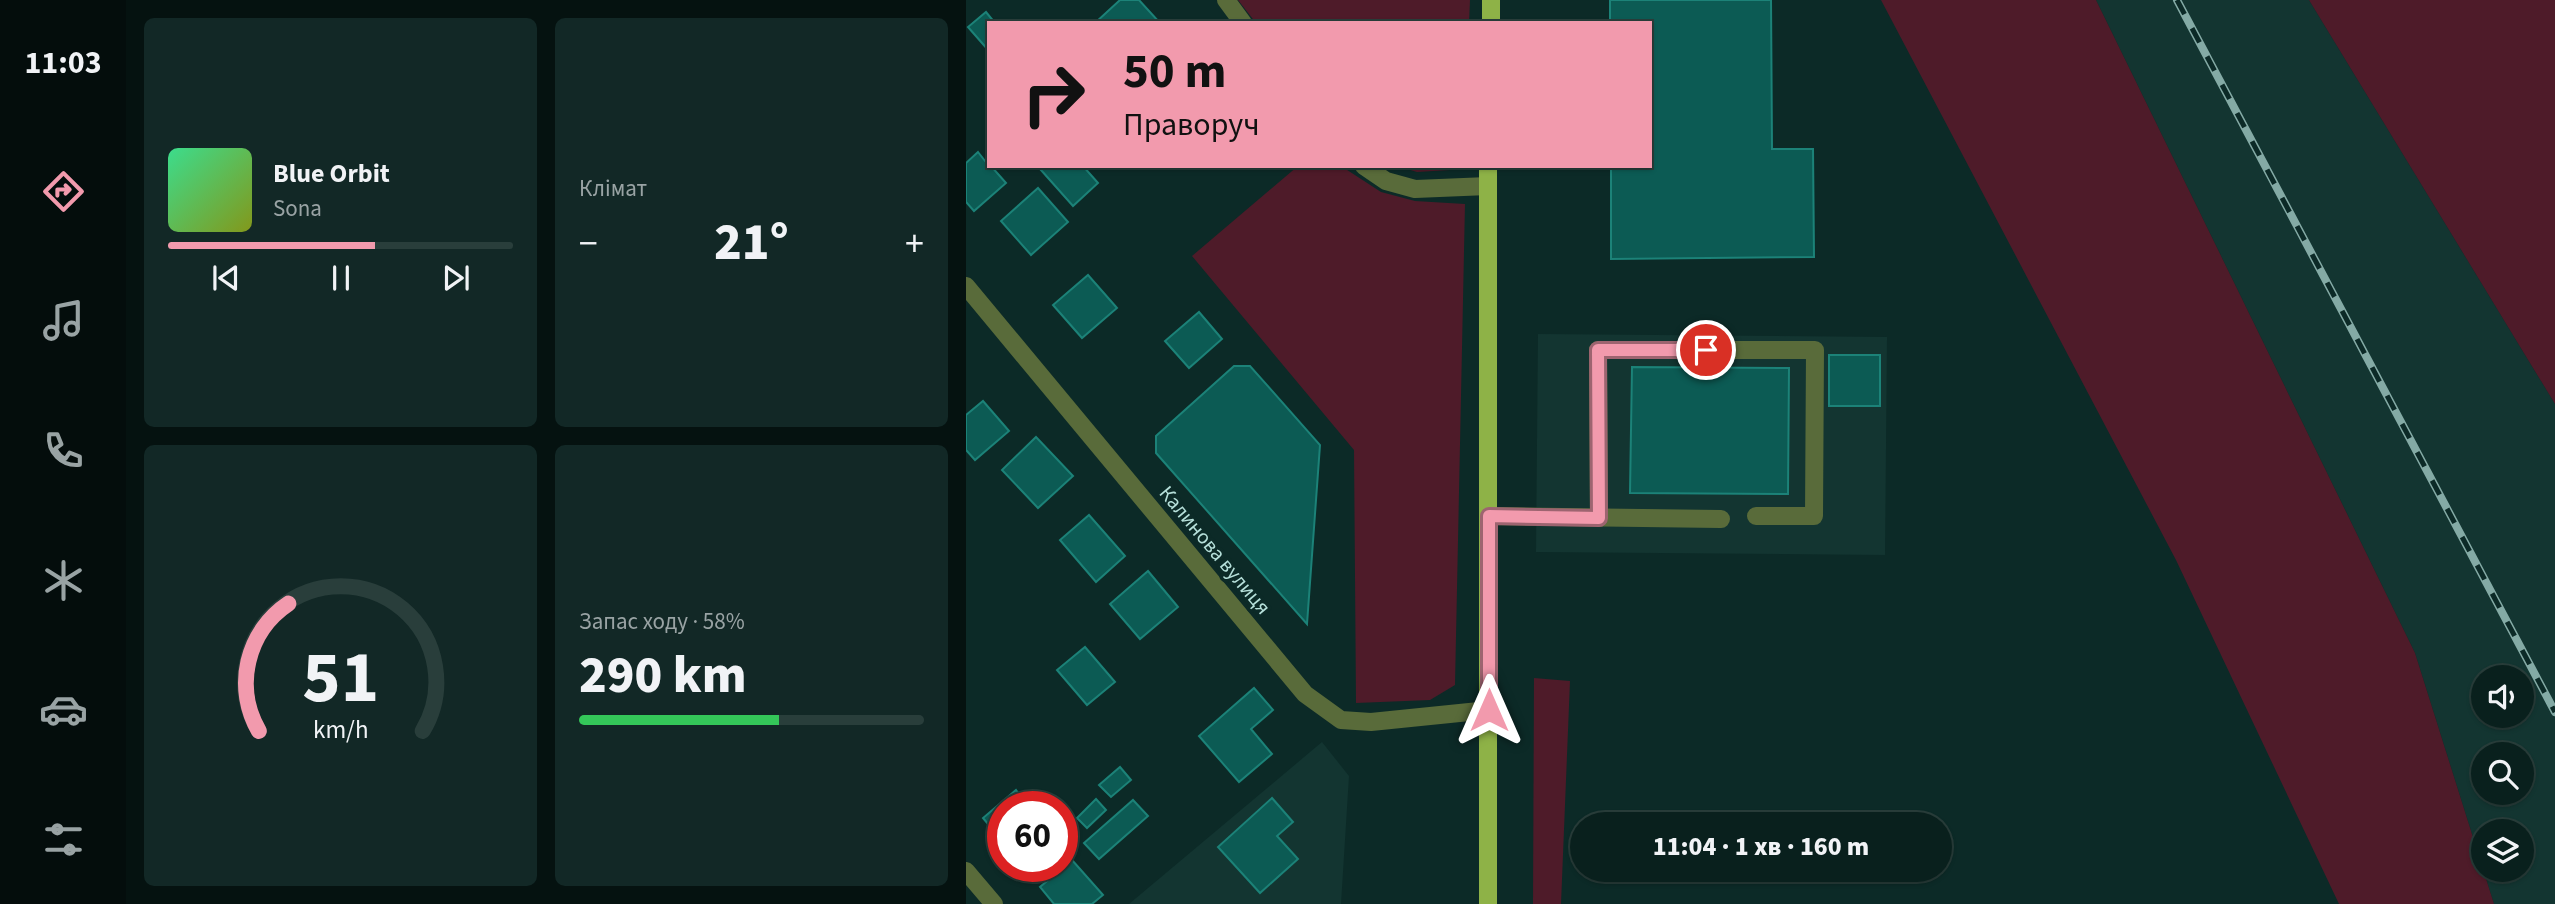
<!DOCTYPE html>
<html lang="uk">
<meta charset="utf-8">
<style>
:root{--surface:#09201d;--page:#122826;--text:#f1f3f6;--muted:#99a3a4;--line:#293e3b;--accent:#f29aad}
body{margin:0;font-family:"Source Sans 3",sans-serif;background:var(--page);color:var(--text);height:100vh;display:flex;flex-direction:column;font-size:26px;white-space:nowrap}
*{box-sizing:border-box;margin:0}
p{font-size:23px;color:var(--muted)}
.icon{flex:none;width:38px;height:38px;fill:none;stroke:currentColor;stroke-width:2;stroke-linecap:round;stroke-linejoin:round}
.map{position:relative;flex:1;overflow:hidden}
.details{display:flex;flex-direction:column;gap:18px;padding:18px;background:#051210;width:840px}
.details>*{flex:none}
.top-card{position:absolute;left:21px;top:21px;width:665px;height:147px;border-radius:0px;box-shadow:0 2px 5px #0004,0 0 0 2px var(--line);background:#f29aad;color:#111;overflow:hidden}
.tools{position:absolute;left:1505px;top:665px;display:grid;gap:14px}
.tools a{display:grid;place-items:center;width:63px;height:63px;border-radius:50%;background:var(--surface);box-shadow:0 2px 5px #0004,0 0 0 2px var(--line);font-size:35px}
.speed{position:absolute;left:21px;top:791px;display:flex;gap:14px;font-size:35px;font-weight:700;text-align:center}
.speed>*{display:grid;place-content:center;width:91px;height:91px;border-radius:50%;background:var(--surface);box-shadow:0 2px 5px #0004,0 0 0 2px var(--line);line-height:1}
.speed .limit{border:10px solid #d22;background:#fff;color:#111}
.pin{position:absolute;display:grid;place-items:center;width:60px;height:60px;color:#fff;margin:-30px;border:4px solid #fff;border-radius:50%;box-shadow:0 2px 7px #0007}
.me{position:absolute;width:77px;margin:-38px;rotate:0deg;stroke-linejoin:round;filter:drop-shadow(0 0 5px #0008)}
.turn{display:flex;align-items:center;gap:24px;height:147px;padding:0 21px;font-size:32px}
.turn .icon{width:91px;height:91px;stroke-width:2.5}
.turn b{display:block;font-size:49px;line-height:60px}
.big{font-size:52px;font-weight:800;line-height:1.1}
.details .tile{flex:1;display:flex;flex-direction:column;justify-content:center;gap:10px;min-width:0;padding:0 24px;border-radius:10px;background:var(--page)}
.details .dial{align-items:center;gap:0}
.dial svg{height:182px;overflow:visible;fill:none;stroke:var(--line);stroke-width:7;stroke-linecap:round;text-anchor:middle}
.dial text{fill:var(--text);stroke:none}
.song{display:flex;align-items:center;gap:21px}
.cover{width:84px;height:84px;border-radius:10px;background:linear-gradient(135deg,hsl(150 70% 55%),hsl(70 70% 35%))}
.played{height:7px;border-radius:4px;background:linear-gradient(90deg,var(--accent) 60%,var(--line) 60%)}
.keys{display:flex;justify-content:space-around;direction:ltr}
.heat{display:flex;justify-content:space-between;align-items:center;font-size:38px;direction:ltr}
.charge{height:10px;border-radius:5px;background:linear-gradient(90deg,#34c759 58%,var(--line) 0)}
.details .tiles{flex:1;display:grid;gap:18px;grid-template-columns:repeat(2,1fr)}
.trip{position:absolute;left:604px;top:812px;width:382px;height:70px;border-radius:35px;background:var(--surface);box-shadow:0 2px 5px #0004,0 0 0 2px var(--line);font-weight:800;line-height:70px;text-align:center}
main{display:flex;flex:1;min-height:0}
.menu{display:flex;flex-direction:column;width:126px;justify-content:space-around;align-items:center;background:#040d0c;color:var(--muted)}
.menu .icon{width:49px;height:49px}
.menu .active{color:var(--accent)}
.menu b{font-size:32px;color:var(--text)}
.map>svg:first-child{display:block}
.built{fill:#133531;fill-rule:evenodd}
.green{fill:#4e1b29}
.building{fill:#0c5b54;stroke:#1c8278;stroke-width:2}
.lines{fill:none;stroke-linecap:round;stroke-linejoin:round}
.minor{stroke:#596b3a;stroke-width:18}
.major{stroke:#8eb247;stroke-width:18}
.rail-casing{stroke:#84aaa5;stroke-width:8}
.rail{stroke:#0c2a27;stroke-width:5;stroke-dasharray:16;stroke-linecap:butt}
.route-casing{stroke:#9d6470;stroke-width:18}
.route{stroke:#f29aad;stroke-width:12}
.labels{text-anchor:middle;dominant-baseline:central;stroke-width:7;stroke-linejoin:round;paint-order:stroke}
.street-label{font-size:21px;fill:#b5dfd9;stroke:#0c2a27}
</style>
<main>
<nav class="menu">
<b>11:03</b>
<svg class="icon active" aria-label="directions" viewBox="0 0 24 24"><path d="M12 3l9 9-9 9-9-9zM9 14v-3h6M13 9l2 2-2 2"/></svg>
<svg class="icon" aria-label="music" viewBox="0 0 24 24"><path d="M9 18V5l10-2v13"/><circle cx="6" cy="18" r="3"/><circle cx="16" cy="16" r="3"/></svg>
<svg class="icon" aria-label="phone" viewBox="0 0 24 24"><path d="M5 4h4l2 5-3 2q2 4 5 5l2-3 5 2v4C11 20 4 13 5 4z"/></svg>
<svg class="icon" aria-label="climate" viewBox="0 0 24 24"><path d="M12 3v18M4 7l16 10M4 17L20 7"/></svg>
<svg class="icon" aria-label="car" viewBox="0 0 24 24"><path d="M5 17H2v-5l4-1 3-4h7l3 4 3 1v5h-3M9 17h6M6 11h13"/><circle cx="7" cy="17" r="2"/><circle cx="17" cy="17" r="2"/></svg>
<svg class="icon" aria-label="filters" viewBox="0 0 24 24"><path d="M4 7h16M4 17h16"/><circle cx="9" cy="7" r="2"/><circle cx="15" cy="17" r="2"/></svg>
</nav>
<section class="details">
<div class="tiles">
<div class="tile">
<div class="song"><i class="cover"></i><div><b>Blue Orbit</b><p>Sona</p></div></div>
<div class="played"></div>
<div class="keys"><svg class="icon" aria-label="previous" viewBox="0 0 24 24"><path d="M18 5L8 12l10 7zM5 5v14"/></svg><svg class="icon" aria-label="pause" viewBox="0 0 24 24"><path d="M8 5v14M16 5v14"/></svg><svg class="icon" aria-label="next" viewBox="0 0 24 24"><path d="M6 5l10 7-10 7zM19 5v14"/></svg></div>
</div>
<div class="tile"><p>Клімат</p>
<div class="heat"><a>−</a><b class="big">21°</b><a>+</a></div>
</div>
<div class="tile dial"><svg viewBox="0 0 100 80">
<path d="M14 69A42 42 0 1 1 86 69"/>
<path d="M14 69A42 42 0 0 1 27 13" stroke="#f29aad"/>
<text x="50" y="56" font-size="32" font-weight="700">51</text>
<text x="50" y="72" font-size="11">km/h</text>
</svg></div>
<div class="tile"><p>Запас ходу · 58%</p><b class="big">290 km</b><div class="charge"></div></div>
</div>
</section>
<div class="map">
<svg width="1589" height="904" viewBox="0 0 1589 904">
<rect width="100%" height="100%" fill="#0c2a27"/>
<g class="built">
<path d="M1130,0h213l246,404v500h-61l-79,-251zM1517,677h39v39h-39zM1517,754h39v39h-39zM1517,831h39v39h-39z"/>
<path d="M572,334l349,3 -2,218 -349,-3z"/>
<path d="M356,742l27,34 -8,128h-212z"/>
</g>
<g class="green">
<path d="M272,0h232l-1,23h-213z"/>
<path d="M915,0h215l319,653 79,251h-155l-163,-344z"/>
<path d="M1343,0h246v404z"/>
<path d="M332,166h43l40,26 34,9 50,3 -10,481 -25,15 -74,3 -2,-253 -162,-194z"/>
<path d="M431,166h69v3l-49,3z"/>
<path d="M568,678l36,3 -9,223h-28z"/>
</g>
<g class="building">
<path d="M154,0h19l21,23h-65z"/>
<path d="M644,0h161l1,149h41l1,108 -203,2v-93h39v-143h-40z"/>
<path d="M20,12l9,11h-6v28l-21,-24z"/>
<path d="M12,152l11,14h2l15,17 -32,28 -8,-9v-39z"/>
<path d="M80,166h37l15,17 -25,23 -32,-36z"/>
<path d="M72,188l30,34 -37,33 -30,-34z"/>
<path d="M122,275l29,33 -35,30 -29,-33z"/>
<path d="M233,312l23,27 -33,29 -24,-27z"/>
<rect x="863" y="355" width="51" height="51"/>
<path d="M268,366h16l70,79 -13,179 -151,-171v-17z"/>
<path d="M666,367l157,1 -1,126 -158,-1z"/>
<path d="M17,401l26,30 -34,29 -9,-10v-35z"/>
<path d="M70,437l37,39 -35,32 -36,-38z"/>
<path d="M123,515l36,41 -29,26 -36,-42z"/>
<path d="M182,571l30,36 -38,32 -30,-35z"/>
<path d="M119,647l30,35 -28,23 -30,-35z"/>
<path d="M288,688l19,22 -22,19 21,25 -33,28 -40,-46z"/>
<path d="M154,767l11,13 -20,17 -12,-12z"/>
<path d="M50,790l13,17h-26v35l-20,-24z"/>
<path d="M306,798l21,24 -16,14 21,23 -38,34 -42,-46z"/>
<path d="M130,799l10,11 -19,18 -10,-10z"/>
<path d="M167,800l15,16 -49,43 -15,-16z"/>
<path d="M106,860l31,35 -11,9h-38l-14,-17z"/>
</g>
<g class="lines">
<g class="minor">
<path d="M260,0l17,23"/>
<path d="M398,166l22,15 29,8 73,-3"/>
<path d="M0,286l339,408 36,26 30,2 118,-12"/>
<path d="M523,516l232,3"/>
<path d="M633,518l-1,-168h217l-1,166h-58"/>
<path d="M0,871l28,33"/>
</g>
<g class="major">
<path d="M525,23v-23"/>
<path d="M522,904v-738"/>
</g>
<defs>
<path id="rail" d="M1211,0l378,712"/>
</defs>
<use href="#rail" class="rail-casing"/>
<use href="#rail" class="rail"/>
</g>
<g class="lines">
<defs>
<path id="route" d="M523,710v-194l110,2 -1,-168h108"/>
</defs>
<use href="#route" class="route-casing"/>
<use href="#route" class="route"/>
</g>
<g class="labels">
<g class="street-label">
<text transform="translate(249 550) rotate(50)">Калинова вулиця</text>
</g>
</g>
</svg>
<div class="tools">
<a><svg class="icon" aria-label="sound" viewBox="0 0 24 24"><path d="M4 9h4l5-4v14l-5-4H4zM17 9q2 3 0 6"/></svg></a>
<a><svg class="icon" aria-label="search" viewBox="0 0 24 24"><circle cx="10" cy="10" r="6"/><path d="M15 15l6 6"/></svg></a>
<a><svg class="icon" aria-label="layers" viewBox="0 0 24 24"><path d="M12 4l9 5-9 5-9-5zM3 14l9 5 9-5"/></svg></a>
</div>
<div class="speed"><div class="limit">60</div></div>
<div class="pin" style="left:740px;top:350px;background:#d93025"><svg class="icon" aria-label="arrive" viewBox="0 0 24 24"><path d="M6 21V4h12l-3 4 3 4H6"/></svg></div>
<svg class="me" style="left:523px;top:710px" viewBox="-20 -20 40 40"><path d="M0-17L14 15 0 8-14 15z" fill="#f29aad" stroke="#fff" stroke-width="4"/></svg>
<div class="trip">11:04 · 1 хв · 160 m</div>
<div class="top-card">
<div class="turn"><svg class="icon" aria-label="right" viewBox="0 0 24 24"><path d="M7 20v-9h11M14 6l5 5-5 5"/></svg><div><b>50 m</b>Праворуч</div></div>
</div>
</div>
</main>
